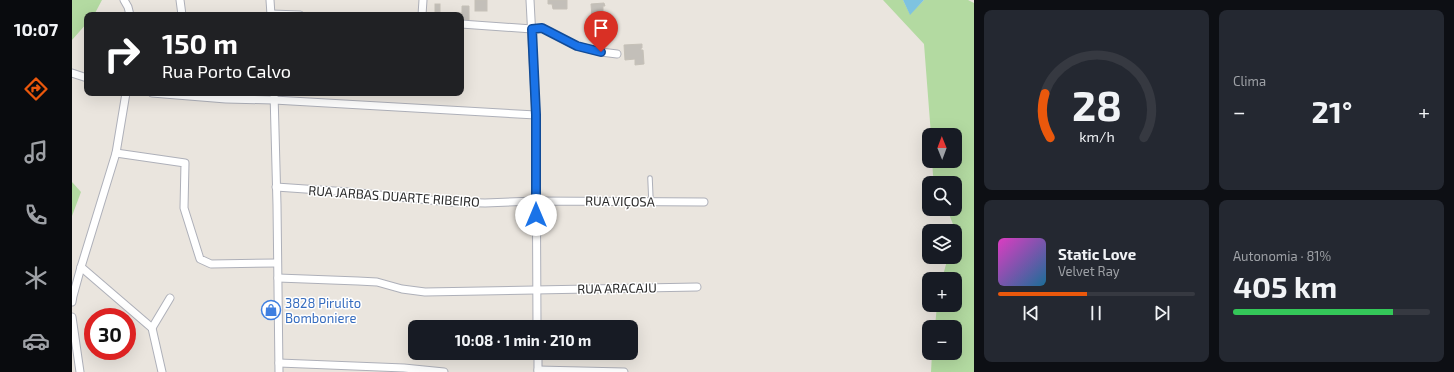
<!DOCTYPE html>
<html lang="pt">
<meta charset="utf-8">
<style>
:root{--surface:#171b24;--page:#242831;--text:#f1f3f6;--muted:#9ea1a6;--line:#363941;--accent:#ea580c}
body{margin:0;font-family:"Exo 2",sans-serif;background:var(--page);color:var(--text);height:100vh;display:flex;flex-direction:column;font-size:15px;white-space:nowrap}
*{box-sizing:border-box;margin:0}
p{font-size:13px;color:var(--muted)}
.icon{flex:none;width:22px;height:22px;fill:none;stroke:currentColor;stroke-width:2;stroke-linecap:round;stroke-linejoin:round}
.map{position:relative;flex:1;overflow:hidden}
.details{display:flex;flex-direction:column;gap:10px;padding:10px;background:#0d0f14;width:480px}
.details>*{flex:none}
.top-card{position:absolute;left:12px;top:12px;width:380px;height:84px;border-radius:8px;box-shadow:0 4px 16px #0002;background:#202124;color:#fff;overflow:hidden}
.needle{width:26px;rotate:359deg}
.tools{position:absolute;left:850px;top:128px;display:grid;gap:8px}
.tools a{display:grid;place-items:center;width:40px;height:40px;border-radius:8px;background:var(--surface);box-shadow:0 4px 16px #0002;font-size:20px}
.speed{position:absolute;left:12px;top:308px;display:flex;gap:8px;font-size:20px;font-weight:700;text-align:center}
.speed>*{display:grid;place-content:center;width:52px;height:52px;border-radius:50%;background:var(--surface);box-shadow:0 4px 16px #0002;line-height:1}
.speed .limit{border:6px solid #d22;background:#fff;color:#111}
.pin{position:absolute;display:grid;place-items:center;width:34px;height:34px;color:#fff;margin:-41px -17px;border-radius:50% 50% 50% 0;rotate:-45deg;box-shadow:0 0 4px #0007}
.pin .icon{rotate:45deg}
.me{position:absolute;width:44px;margin:-22px;rotate:0deg;stroke-linejoin:round;filter:drop-shadow(0 0 3px #0008)}
.turn{display:flex;align-items:center;gap:14px;height:84px;padding:0 12px;font-size:18px}
.turn .icon{width:52px;height:52px;stroke-width:2.5}
.turn b{display:block;font-size:28px;line-height:34px}
.big{font-size:30px;font-weight:700;line-height:1.1}
.details .tile{flex:1;display:flex;flex-direction:column;justify-content:center;gap:6px;min-width:0;padding:0 14px;border-radius:8px;background:var(--page)}
.details .dial{align-items:center;gap:0}
.dial svg{height:104px;overflow:visible;fill:none;stroke:var(--line);stroke-width:7;stroke-linecap:round;text-anchor:middle}
.dial text{fill:var(--text);stroke:none}
.song{display:flex;align-items:center;gap:12px}
.cover{width:48px;height:48px;border-radius:6px;background:linear-gradient(135deg,hsl(310 70% 55%),hsl(200 70% 35%))}
.played{height:4px;border-radius:2px;background:linear-gradient(90deg,var(--accent) 45%,var(--line) 45%)}
.keys{display:flex;justify-content:space-around;direction:ltr}
.heat{display:flex;justify-content:space-between;align-items:center;font-size:22px;direction:ltr}
.charge{height:6px;border-radius:3px;background:linear-gradient(90deg,#34c759 81%,var(--line) 0)}
.details .tiles{flex:1;display:grid;gap:10px;grid-template-columns:repeat(2,1fr)}
.trip{position:absolute;left:336px;top:320px;width:230px;height:40px;border-radius:8px;background:var(--surface);box-shadow:0 4px 16px #0002;font-weight:700;line-height:40px;text-align:center}
main{display:flex;flex:1;min-height:0}
.dock{display:flex;flex-direction:column;width:72px;justify-content:space-around;align-items:center;background:#090b0e;color:var(--muted)}
.dock .icon{width:28px;height:28px}
.dock .on{color:var(--accent)}
.dock b{font-size:18px;color:var(--text)}
.map>svg:first-child{display:block}
.green{fill:#b3daa1}
.water{fill:#7ec3e0}
.building{fill:#c3bfb9;stroke:#c6c1b8}
.lines{fill:none;stroke-linecap:round;stroke-linejoin:round}
.service-casing{stroke:#aeb0b9;stroke-width:5.5}
.minor-casing{stroke:#aeb0b9;stroke-width:9}
.service{stroke:#fff;stroke-width:3.5}
.minor{stroke:#fff;stroke-width:7}
.route-casing{stroke:#114b97;stroke-width:10}
.route{stroke:#1a73e8;stroke-width:7}
.labels{text-anchor:middle;dominant-baseline:central;stroke-width:3;stroke-linejoin:round;paint-order:stroke}
.street-label{font-size:13px;fill:#2a2a2a;stroke:#fff}
.shop-label{font-size:13px;fill:#366cbe;stroke:#fff;text-anchor:start}
</style>
<main>
<nav class="dock">
<b>10:07</b>
<svg class="icon on" aria-label="directions" viewBox="0 0 24 24"><path d="M12 3l9 9-9 9-9-9zM9 14v-3h6M13 9l2 2-2 2"/></svg>
<svg class="icon" aria-label="music" viewBox="0 0 24 24"><path d="M9 18V5l10-2v13"/><circle cx="6" cy="18" r="3"/><circle cx="16" cy="16" r="3"/></svg>
<svg class="icon" aria-label="phone" viewBox="0 0 24 24"><path d="M5 4h4l2 5-3 2q2 4 5 5l2-3 5 2v4C11 20 4 13 5 4z"/></svg>
<svg class="icon" aria-label="climate" viewBox="0 0 24 24"><path d="M12 3v18M4 7l16 10M4 17L20 7"/></svg>
<svg class="icon" aria-label="car" viewBox="0 0 24 24"><path d="M5 17H2v-5l4-1 3-4h7l3 4 3 1v5h-3M9 17h6M6 11h13"/><circle cx="7" cy="17" r="2"/><circle cx="17" cy="17" r="2"/></svg>
</nav>
<div class="map">
<svg width="902" height="372" viewBox="0 0 902 372">
<rect width="100%" height="100%" fill="#eae5de"/>
<g class="green">
<path d="M0,0h30l-8,15h-7v8l-15,17z"/>
<path d="M811,0h20l7,14 14,-14h44l6,3v369h-43l1,-19h23v-26h-20l2,-22h18v-26h-13l6,-22h7l1,-25 -9,-23h8v-26h-19l-3,-8 -1,-14h23v-26h-24l-7,-91z"/>
<path d="M0,182l9,10 -9,24z"/>
</g>
<path class="water" d="M831,0h21l-14,15z"/>
<g class="building">
<rect x="403" y="0" width="12" height="11"/>
<path d="M476,0h19v9h-14l-1,-5h-4z"/>
<path d="M532,3l1,3h-2v10l-11,1 -1,-13z"/>
<rect x="363" y="4" width="5" height="9"/>
<path d="M390,6h7v14h-8v-5h-4v-2h5z"/>
<path d="M570,44v4h-1v2h2l1,14 -9,1v-6l-10,1 -1,-15z"/>
</g>
<g class="lines">
<defs>
<path id="service" d="M578,178l1,23"/>
<g id="minor">
<path d="M52,0l4,7 2,8"/>
<path d="M108,0l2,15"/>
<path d="M198,0l1,15"/>
<path d="M458,0l6,115 1,212"/>
<path d="M199,14l29,1"/>
<path d="M350,15l1,-15"/>
<path d="M389,24l71,5 10,-1 35,18 24,6 16,2"/>
<path d="M0,73l15,5"/>
<path d="M80,93l74,6 48,1 262,15"/>
<path d="M202,93l3,112 2,167"/>
<path d="M44,153l69,10 -1,45 16,51 11,5 66,-1"/>
<path d="M204,187l73,5 101,10 35,1 51,-2 168,1"/>
<path d="M9,267l71,61 10,44"/>
<path d="M206,278l80,3 19,1 25,7 23,3 272,-5"/>
<path d="M0,302l1,-6 8,-29 35,-114 10,-60"/>
<path d="M0,317l8,55"/>
<path d="M80,328l18,-30"/>
<path d="M466,353v19"/>
<path d="M207,363l125,5 40,4"/>
<path d="M466,370l86,2"/>
</g>
</defs>
<use href="#service" class="service-casing"/>
<use href="#minor" class="minor-casing"/>
<use href="#service" class="service"/>
<use href="#minor" class="minor"/>
</g>
<g class="lines">
<defs>
<path id="route" d="M464,215v-100l-4,-86 10,-1 35,18 24,6"/>
</defs>
<use href="#route" class="route-casing"/>
<use href="#route" class="route"/>
</g>
<defs>
<symbol id="shop-ring" viewBox="-11 -11 22 22"><circle r="9.5" fill="#fff" stroke="#3f7fe0" stroke-width="1.5"/><path d="M-5-2.5h2.3a2.7 3.5 0 0 1 5.4 0H5L5.5 6h-11ZM-1.5-2.5h3a1.5 2.3 0 0 0-3 0Z" fill="#3f7fe0"/></symbol>
</defs>
<g fill-rule="evenodd">
<use href="#shop-ring" x="188" y="299" width="22" height="22"/>
</g>
<g class="labels">
<g class="street-label">
<text transform="translate(322 196) rotate(4)">RUA JARBAS DUARTE RIBEIRO</text>
<text transform="translate(548 201) rotate(1)">RUA VIÇOSA</text>
<text transform="translate(545 288) rotate(-1)">RUA ARACAJU</text>
</g>
<g class="shop-label">
<text x="213" y="303">3828 Pirulito<tspan x="213" dy="15">Bomboniere</tspan></text>
</g>
</g>
</svg>
<div class="tools">
<a><svg class="needle" viewBox="-14 -14 28 28"><path d="M0-13l5 13h-10z" fill="#e53935"/><path d="M0 13l5-13h-10z" fill="#9ea1a6"/></svg></a>
<a><svg class="icon" aria-label="search" viewBox="0 0 24 24"><circle cx="10" cy="10" r="6"/><path d="M15 15l6 6"/></svg></a>
<a><svg class="icon" aria-label="layers" viewBox="0 0 24 24"><path d="M12 4l9 5-9 5-9-5zM3 14l9 5 9-5"/></svg></a>
<a>+</a>
<a>−</a>
</div>
<div class="speed"><div class="limit">30</div></div>
<div class="pin" style="left:529px;top:52px;background:#d93025"><svg class="icon" aria-label="arrive" viewBox="0 0 24 24"><path d="M6 21V4h12l-3 4 3 4H6"/></svg></div>
<svg class="me" style="left:464px;top:215px" viewBox="-20 -20 40 40"><circle r="19" fill="#fff"/><path d="M0-13L10 11 0 6-10 11z" fill="#1a73e8"/></svg>
<div class="trip">10:08 · 1 min · 210 m</div>
<div class="top-card">
<div class="turn"><svg class="icon" aria-label="right" viewBox="0 0 24 24"><path d="M7 20v-9h11M14 6l5 5-5 5"/></svg><div><b>150 m</b>Rua Porto Calvo</div></div>
</div>
</div>
<section class="details">
<div class="tiles">
<div class="tile dial"><svg viewBox="0 0 100 80">
<path d="M14 69A42 42 0 1 1 86 69"/>
<path d="M14 69A42 42 0 0 1 10 35" stroke="#ea580c"/>
<text x="50" y="56" font-size="32" font-weight="700">28</text>
<text x="50" y="72" font-size="11">km/h</text>
</svg></div>
<div class="tile"><p>Clima</p>
<div class="heat"><a>−</a><b class="big">21°</b><a>+</a></div>
</div>
<div class="tile">
<div class="song"><i class="cover"></i><div><b>Static Love</b><p>Velvet Ray</p></div></div>
<div class="played"></div>
<div class="keys"><svg class="icon" aria-label="previous" viewBox="0 0 24 24"><path d="M18 5L8 12l10 7zM5 5v14"/></svg><svg class="icon" aria-label="pause" viewBox="0 0 24 24"><path d="M8 5v14M16 5v14"/></svg><svg class="icon" aria-label="next" viewBox="0 0 24 24"><path d="M6 5l10 7-10 7zM19 5v14"/></svg></div>
</div>
<div class="tile"><p>Autonomia · 81%</p><b class="big">405 km</b><div class="charge"></div></div>
</div>
</section>
</main>
